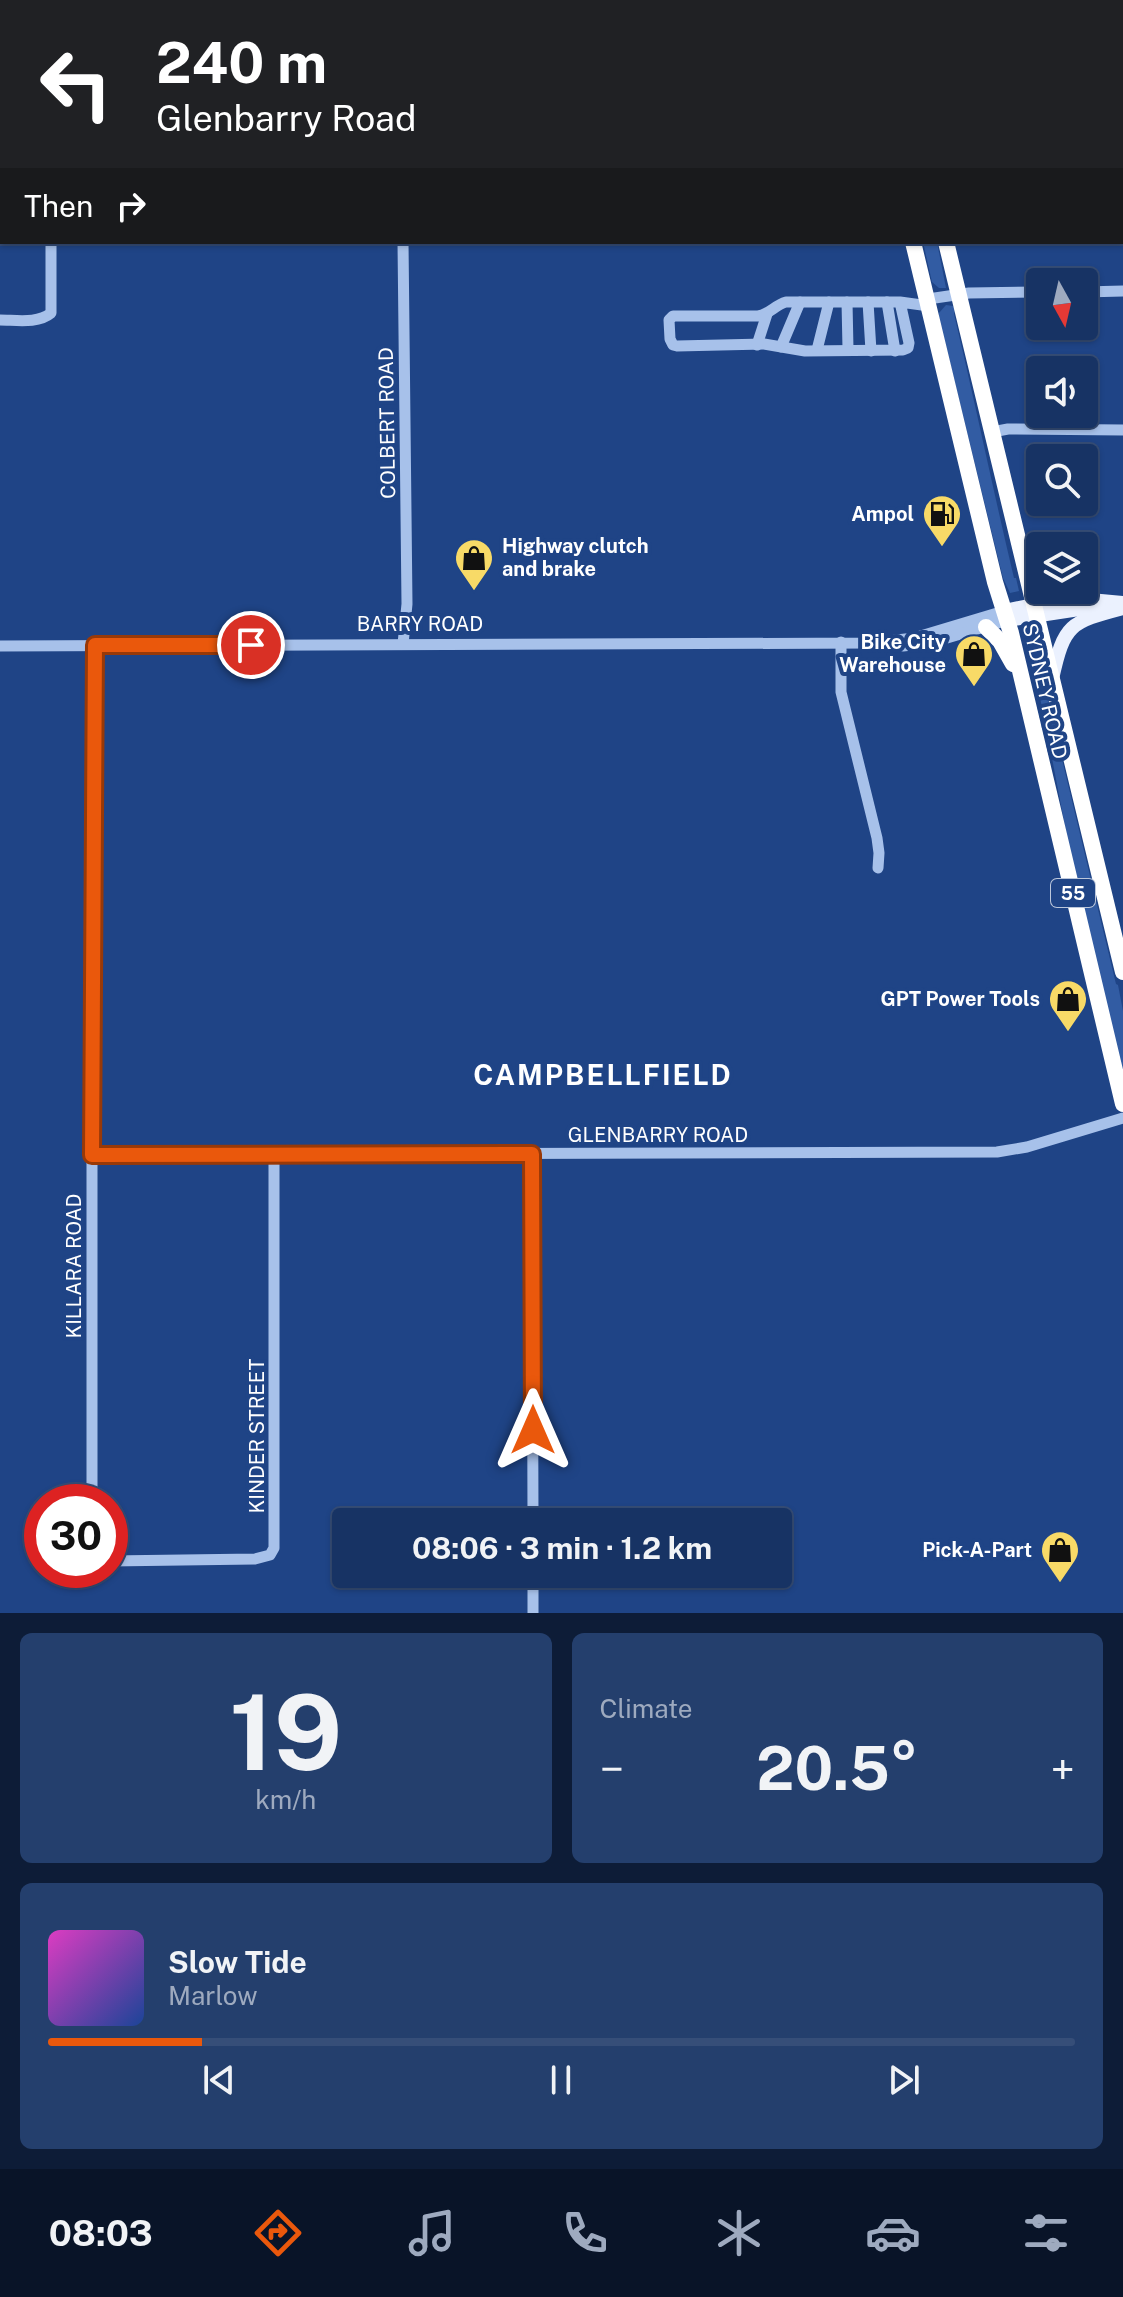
<!DOCTYPE html>
<meta charset="utf-8">
<style>
:root{--surface:#173364;--page:#243f6d;--text:#f1f3f6;--muted:#9eaabf;--line:#364e78;--accent:#ea580c}
body{margin:0;font-family:"Public Sans",sans-serif;background:var(--page);color:var(--text);height:100vh;display:flex;flex-direction:column;font-size:30px;white-space:nowrap}
*{box-sizing:border-box;margin:0}
p{font-size:26px;color:var(--muted)}
.icon{flex:none;width:44px;height:44px;fill:none;stroke:currentColor;stroke-width:2;stroke-linecap:round;stroke-linejoin:round}
.map{position:relative;height:1613px;overflow:hidden}
.details{display:flex;flex-direction:column;gap:20px;padding:20px;background:#0d1c37;flex:1}
.details>*{flex:none}
.hud{position:absolute;left:0px;top:0px;width:1124px;height:244px;box-shadow:0 2px 6px #0004,0 0 0 2px var(--line);background:#202124;color:#fff;overflow:hidden}
.needle{width:52px;rotate:172deg}
.controls{position:absolute;left:1026px;top:268px;display:grid;gap:16px}
.controls a{display:grid;place-items:center;width:72px;height:72px;border-radius:8px;background:var(--surface);box-shadow:0 2px 6px #0004,0 0 0 2px var(--line);font-size:40px}
.speed{position:absolute;left:24px;top:1484px;display:flex;gap:16px;font-size:40px;font-weight:700;text-align:center}
.speed>*{display:grid;place-content:center;width:104px;height:104px;border-radius:50%;background:var(--surface);box-shadow:0 2px 6px #0004,0 0 0 2px var(--line);line-height:1}
.speed .limit{border:12px solid #d22;background:#fff;color:#111}
.pin{position:absolute;display:grid;place-items:center;width:68px;height:68px;color:#fff;margin:-34px;border:4px solid #fff;border-radius:50%;box-shadow:0 2px 8px #0007}
.me{position:absolute;width:88px;margin:-44px;rotate:0deg;stroke-linejoin:round;filter:drop-shadow(0 0 6px #0008)}
.turn{display:flex;align-items:center;gap:28px;height:168px;padding:0 24px;font-size:36px}
.turn .icon{width:104px;height:104px;stroke-width:2.5}
.turn b{display:block;font-size:56px;line-height:68px}
.then{display:flex;align-items:center;height:76px;padding:0 24px;background:#0003;gap:16px;font-size:30px}
.big{font-size:60px;font-weight:700;line-height:1.1}
.details .widget{flex:1;display:flex;flex-direction:column;justify-content:center;gap:12px;min-width:0;padding:0 28px;border-radius:12px;background:var(--page)}
.details .dial{align-items:center;gap:0}
.dial b{font-size:104px;line-height:1}
.song{display:flex;align-items:center;gap:24px}
.cover{width:96px;height:96px;border-radius:12px;background:linear-gradient(135deg,hsl(310 70% 55%),hsl(220 70% 35%))}
.played{height:8px;border-radius:4px;background:linear-gradient(90deg,var(--accent) 15%,var(--line) 15%)}
.keys{display:flex;justify-content:space-around;direction:ltr}
.heat{display:flex;justify-content:space-between;align-items:center;font-size:44px;direction:ltr}
.details .tiles{flex:1;display:grid;gap:20px;grid-template-columns:1fr 1fr}
.widget:last-child{grid-column:span 2}
.trip{position:absolute;left:332px;top:1508px;width:460px;height:80px;border-radius:8px;background:var(--surface);box-shadow:0 2px 6px #0004,0 0 0 2px var(--line);font-weight:700;line-height:80px;text-align:center}
.tab-bar{display:flex;height:128px;justify-content:space-around;align-items:center;background:#091428;color:var(--muted)}
.tab-bar .icon{width:56px;height:56px}
.tab-bar .active{color:var(--accent)}
.tab-bar b{font-size:36px;color:var(--text)}
.map>svg:first-child{display:block}
.green{fill:#325ca3}
.lines{fill:none;stroke-linecap:round;stroke-linejoin:round}
.minor{stroke:#a7c1ea;stroke-width:11}
.major{stroke:#ebf1fe;stroke-width:14}
.highway{stroke:#fff;stroke-width:16}
.route-casing{stroke:#983908;stroke-width:20}
.route{stroke:#ea580c;stroke-width:14}
.labels{text-anchor:middle;dominant-baseline:central;stroke-width:8;stroke-linejoin:round;paint-order:stroke}
.shield{fill:#1f4486;stroke:#bcc7db;stroke-width:2}
.shield-label{font-size:18px;font-weight:bold;fill:#fff}
.street-label{font-size:20px;fill:#fff;stroke:#1f4486}
.poi-label{font-size:20px;font-weight:bold;fill:#fff;stroke:#1f4486;text-anchor:end}
.district-label{font-size:28px;font-weight:bold;letter-spacing:2px;fill:#fff;stroke:#1f4486}
</style>
<div class="map">
<svg width="1123" height="1613" viewBox="0 0 1123 1613">
<rect width="100%" height="100%" fill="#1f4486"/>
<g class="green">
<path d="M923,242h14l9,46h-7l-7,-6z"/>
<path d="M946,305l7,1 2,3 -1,5c21,88 39,176 60,264h2l3,13 -9,2 -7,-15 -64,-260v-5z"/>
<path d="M1031,630l25,95 -2,1 62,258 2,1 5,26v64l-55,-233 -25,-131 -19,-80z"/>
</g>
<g class="lines">
<g class="minor">
<path d="M407,0v2"/>
<path d="M1122,55h1"/>
<path d="M0,109h2"/>
<path d="M1122,174h1"/>
<path d="M1084,292l39,-1"/>
<path d="M928,299l41,-6 71,-1"/>
<path d="M847,302l1,47"/>
<path d="M868,302l3,49"/>
<path d="M887,302l8,49"/>
<path d="M900,302l9,41 -1,5 -5,2 -98,1 -41,-7 -87,2 -4,-1 -3,-6 -1,-19 4,-4h85c12,-2 17,-11 28,-14h114l29,4"/>
<path d="M0,320c16,0 38,4 51,-7v-71"/>
<path d="M757,345l10,-31"/>
<path d="M781,347l19,-45"/>
<path d="M817,350l12,-48"/>
<path d="M992,432l16,-3 115,1"/>
<path d="M841,642v50l36,146 2,15 -1,15"/>
<path d="M403,644l4,-40 -4,-362"/>
<path d="M0,646l871,-3 43,-5 90,-27"/>
<path d="M903,646l27,-3 78,-23"/>
<path d="M532,1154l1,368"/>
<path d="M92,1155l905,-3 30,-5 96,-29"/>
<path d="M92,1502v-463l3,-394"/>
<path d="M110,1561l145,-2 15,-4 4,-7v-393"/>
<path d="M533,1574v39"/>
</g>
<g class="major">
<path d="M1004,611l54,-11h32l33,3"/>
<path d="M1008,620l91,-14"/>
<path d="M1052,679c12,-55 18,-57 71,-71"/>
</g>
<g class="highway">
<path d="M846,0l1,2"/>
<path d="M878,0l1,2"/>
<path d="M913,242l82,340 16,51 112,471"/>
<path d="M946,242l177,730"/>
<path d="M986,627l14,14 13,23"/>
</g>
</g>
<g class="lines">
<defs>
<path id="route" d="M251,645h-156l-3,510 440,-1 1,276"/>
</defs>
<use href="#route" class="route-casing"/>
<use href="#route" class="route"/>
</g>
<defs>
<symbol id="fuel-pin" viewBox="-11 -11 22 30"><path d="M0 17L-7.5 6A9.5 9.5 0 1 1 7.5 6Z" fill="#f8da67" stroke="#1f4486"/><path d="M-5.5-6h7V0h2V4h1.3V-2.5L3-4.5l.8-.8L6-3V5H2.5V1h-1V6h-7ZM-4.2-4.7v3.2H.2V-4.7Z" fill="#111"/></symbol>
<symbol id="shop-pin" viewBox="-11 -11 22 30"><path d="M0 17L-7.5 6A9.5 9.5 0 1 1 7.5 6Z" fill="#f8da67" stroke="#1f4486"/><path d="M-5-2.5h2.3a2.7 3.5 0 0 1 5.4 0H5L5.5 6h-11ZM-1.5-2.5h3a1.5 2.3 0 0 0-3 0Z" fill="#111"/></symbol>
</defs>
<g fill-rule="evenodd">
<use href="#fuel-pin" x="920" y="492" width="44" height="60"/>
<use href="#shop-pin" x="452" y="536" width="44" height="60"/>
<use href="#shop-pin" x="952" y="632" width="44" height="60"/>
<use href="#shop-pin" x="1046" y="977" width="44" height="60"/>
<use href="#shop-pin" x="1038" y="1528" width="44" height="60"/>
</g>
<g class="labels">
<rect class="shield" x="1051" y="879" width="44" height="28" rx="6"/>
<g class="shield-label">
<text x="1073" y="893">55</text>
</g>
<g class="street-label">
<text transform="translate(387 423) rotate(-91)">COLBERT ROAD</text>
<text x="420" y="624">BARRY ROAD</text>
<text transform="translate(1045 691) rotate(77)">SYDNEY ROAD</text>
<text x="658" y="1135">GLENBARRY ROAD</text>
<text transform="translate(74 1266) rotate(-90)">KILLARA ROAD</text>
<text transform="translate(257 1436) rotate(-90)">KINDER STREET</text>
</g>
<g class="poi-label">
<text x="914" y="514">Ampol</text>
<text x="502" y="546" text-anchor="start">Highway clutch<tspan x="502" dy="23">and brake</tspan></text>
<text x="946" y="642">Bike City<tspan x="946" dy="23">Warehouse</tspan></text>
<text x="1040" y="999">GPT Power Tools</text>
<text x="1032" y="1550">Pick-A-Part</text>
</g>
<g class="district-label">
<text x="603" y="1074">CAMPBELLFIELD</text>
</g>
</g>
</svg>
<div class="controls">
<a><svg class="needle" viewBox="-14 -14 28 28"><path d="M0-13l5 13h-10z" fill="#e53935"/><path d="M0 13l5-13h-10z" fill="#9eaabf"/></svg></a>
<a><svg class="icon" aria-label="sound" viewBox="0 0 24 24"><path d="M4 9h4l5-4v14l-5-4H4zM17 9q2 3 0 6"/></svg></a>
<a><svg class="icon" aria-label="search" viewBox="0 0 24 24"><circle cx="10" cy="10" r="6"/><path d="M15 15l6 6"/></svg></a>
<a><svg class="icon" aria-label="layers" viewBox="0 0 24 24"><path d="M12 4l9 5-9 5-9-5zM3 14l9 5 9-5"/></svg></a>
</div>
<div class="speed"><div class="limit">30</div></div>
<div class="pin" style="left:251px;top:645px;background:#d93025"><svg class="icon" aria-label="arrive" viewBox="0 0 24 24"><path d="M6 21V4h12l-3 4 3 4H6"/></svg></div>
<svg class="me" style="left:533px;top:1430px" viewBox="-20 -20 40 40"><path d="M0-17L14 15 0 8-14 15z" fill="#ea580c" stroke="#fff" stroke-width="4"/></svg>
<div class="trip">08:06 · 3 min · 1.2 km</div>
<div class="hud">
<div class="turn"><svg class="icon" aria-label="left" viewBox="0 0 24 24"><path d="M17 20v-9H6M10 6l-5 5 5 5"/></svg><div><b>240 m</b>Glenbarry Road</div></div>
<div class="then">Then<svg class="icon" aria-label="right" viewBox="0 0 24 24"><path d="M7 20v-9h11M14 6l5 5-5 5"/></svg></div>
</div>
</div>
<section class="details">
<div class="tiles">
<div class="widget dial"><b>19</b><p>km/h</p></div>
<div class="widget"><p>Climate</p>
<div class="heat"><a>−</a><b class="big">20.5°</b><a>+</a></div>
</div>
<div class="widget">
<div class="song"><i class="cover"></i><div><b>Slow Tide</b><p>Marlow</p></div></div>
<div class="played"></div>
<div class="keys"><svg class="icon" aria-label="previous" viewBox="0 0 24 24"><path d="M18 5L8 12l10 7zM5 5v14"/></svg><svg class="icon" aria-label="pause" viewBox="0 0 24 24"><path d="M8 5v14M16 5v14"/></svg><svg class="icon" aria-label="next" viewBox="0 0 24 24"><path d="M6 5l10 7-10 7zM19 5v14"/></svg></div>
</div>
</div>
</section>
<nav class="tab-bar">
<b>08:03</b>
<svg class="icon active" aria-label="directions" viewBox="0 0 24 24"><path d="M12 3l9 9-9 9-9-9zM9 14v-3h6M13 9l2 2-2 2"/></svg>
<svg class="icon" aria-label="music" viewBox="0 0 24 24"><path d="M9 18V5l10-2v13"/><circle cx="6" cy="18" r="3"/><circle cx="16" cy="16" r="3"/></svg>
<svg class="icon" aria-label="phone" viewBox="0 0 24 24"><path d="M5 4h4l2 5-3 2q2 4 5 5l2-3 5 2v4C11 20 4 13 5 4z"/></svg>
<svg class="icon" aria-label="climate" viewBox="0 0 24 24"><path d="M12 3v18M4 7l16 10M4 17L20 7"/></svg>
<svg class="icon" aria-label="car" viewBox="0 0 24 24"><path d="M5 17H2v-5l4-1 3-4h7l3 4 3 1v5h-3M9 17h6M6 11h13"/><circle cx="7" cy="17" r="2"/><circle cx="17" cy="17" r="2"/></svg>
<svg class="icon" aria-label="filters" viewBox="0 0 24 24"><path d="M4 7h16M4 17h16"/><circle cx="9" cy="7" r="2"/><circle cx="15" cy="17" r="2"/></svg>
</nav>
